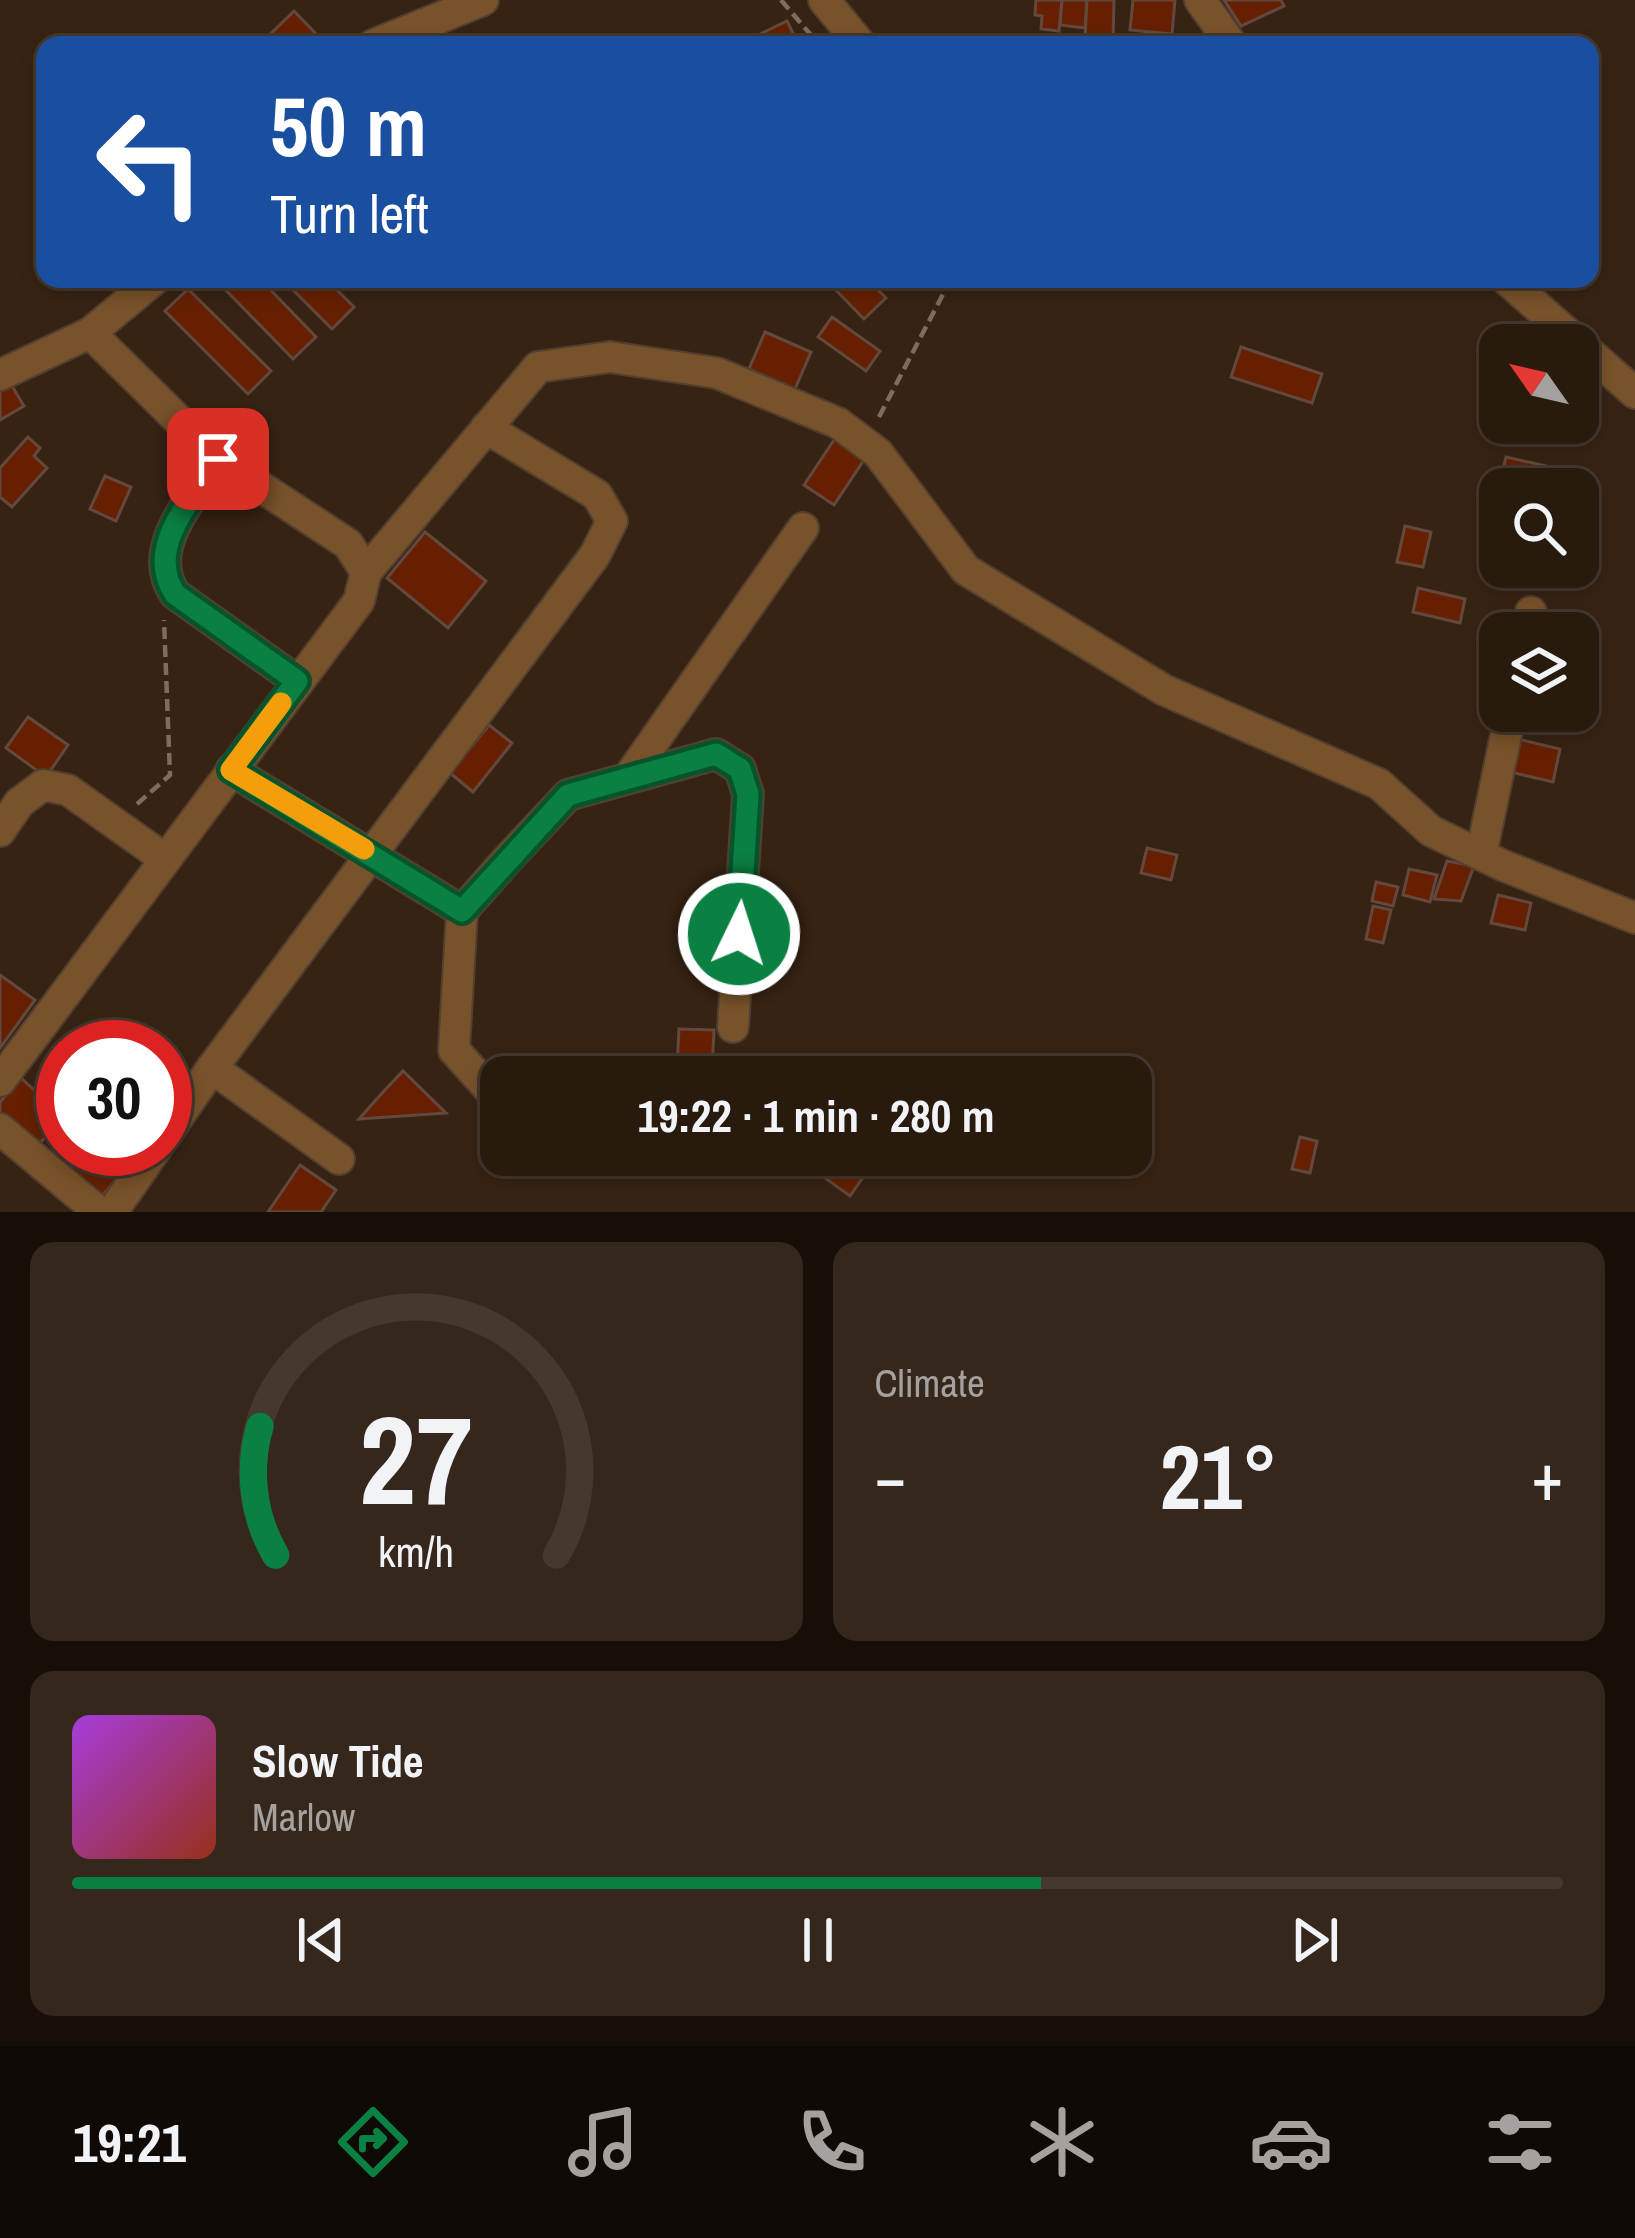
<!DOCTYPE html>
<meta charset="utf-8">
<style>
:root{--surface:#291a0e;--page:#35271c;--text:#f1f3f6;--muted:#a5a19e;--line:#45382e;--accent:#0b8043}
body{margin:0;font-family:"Archivo Narrow",sans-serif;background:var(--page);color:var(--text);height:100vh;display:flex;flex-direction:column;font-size:45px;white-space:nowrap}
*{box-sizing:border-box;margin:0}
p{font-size:39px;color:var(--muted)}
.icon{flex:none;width:66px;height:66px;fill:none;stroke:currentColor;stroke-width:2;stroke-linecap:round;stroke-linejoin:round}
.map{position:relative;height:1212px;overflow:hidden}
.side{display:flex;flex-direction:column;gap:30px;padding:30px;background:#170e08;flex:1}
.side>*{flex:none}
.banner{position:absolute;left:36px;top:36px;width:1563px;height:252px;border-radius:24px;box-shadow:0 6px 18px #0003,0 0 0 3px var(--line);background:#1a4fa0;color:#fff;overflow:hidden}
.needle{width:78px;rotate:304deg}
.fabs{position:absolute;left:1479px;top:324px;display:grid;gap:24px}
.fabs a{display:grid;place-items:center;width:120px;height:120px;border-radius:24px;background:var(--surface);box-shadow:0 6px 18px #0003,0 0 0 3px var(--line);font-size:60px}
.speed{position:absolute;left:36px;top:1020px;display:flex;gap:24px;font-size:60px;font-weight:700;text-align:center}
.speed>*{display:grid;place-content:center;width:156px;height:156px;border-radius:50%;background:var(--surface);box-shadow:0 6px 18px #0003,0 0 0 3px var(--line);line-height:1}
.speed .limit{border:18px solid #d22;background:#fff;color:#111}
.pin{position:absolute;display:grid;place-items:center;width:102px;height:102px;color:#fff;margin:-51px;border-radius:24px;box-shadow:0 6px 18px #0006}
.me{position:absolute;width:132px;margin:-66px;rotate:4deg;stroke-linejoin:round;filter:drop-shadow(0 0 9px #0008)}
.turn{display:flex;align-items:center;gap:42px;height:252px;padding:0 36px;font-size:54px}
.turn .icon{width:156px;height:156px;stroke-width:2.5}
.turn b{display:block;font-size:84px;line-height:102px}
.big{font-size:90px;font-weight:800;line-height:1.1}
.side .card{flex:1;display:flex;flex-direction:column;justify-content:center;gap:18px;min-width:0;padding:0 42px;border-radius:24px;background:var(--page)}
.side .dial{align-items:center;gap:0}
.dial svg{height:312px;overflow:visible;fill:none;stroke:var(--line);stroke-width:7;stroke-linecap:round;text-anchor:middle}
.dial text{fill:var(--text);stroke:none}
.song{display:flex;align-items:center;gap:36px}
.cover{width:144px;height:144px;border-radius:18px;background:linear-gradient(135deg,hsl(280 70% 55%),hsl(10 70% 35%))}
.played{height:12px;border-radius:6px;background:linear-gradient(90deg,var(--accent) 65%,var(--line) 65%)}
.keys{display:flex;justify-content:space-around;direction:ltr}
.heat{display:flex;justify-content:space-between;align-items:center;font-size:66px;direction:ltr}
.side .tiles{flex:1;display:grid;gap:30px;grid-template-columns:1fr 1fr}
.card:last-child{grid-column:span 2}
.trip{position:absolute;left:480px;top:1056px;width:672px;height:120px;border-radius:24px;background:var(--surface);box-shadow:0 6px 18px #0003,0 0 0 3px var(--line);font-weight:800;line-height:120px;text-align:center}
.dock{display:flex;height:192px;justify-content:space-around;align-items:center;background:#100a06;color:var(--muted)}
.dock .icon{width:84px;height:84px}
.dock .active{color:var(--accent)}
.dock b{font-size:54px;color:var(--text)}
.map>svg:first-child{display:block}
.building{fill:#662001;stroke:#63483e;stroke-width:3}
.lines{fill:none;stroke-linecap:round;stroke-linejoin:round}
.minor-casing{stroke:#523f30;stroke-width:34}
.path{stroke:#7e6c5f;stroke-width:4.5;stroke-dasharray:12 6;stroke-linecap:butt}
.minor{stroke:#78522a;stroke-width:30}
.route-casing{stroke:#07532c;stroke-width:30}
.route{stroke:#0b8043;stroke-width:21}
.slow{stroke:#f59e0b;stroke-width:21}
</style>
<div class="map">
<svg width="1635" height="1212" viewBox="0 0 1635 1212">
<rect width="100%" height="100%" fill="#372313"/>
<g class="building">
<path d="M1036,0h26l-3,31 -18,-2 1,-13 -7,-1z"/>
<path d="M1062,0h25l-2,28 -25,-3z"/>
<path d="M1087,0h27l-1,40 -28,-1z"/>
<path d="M1133,0h42l-3,34 -42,-4z"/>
<path d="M1224,0h57l3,6 -43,20z"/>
<path d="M294,11l27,28 -6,6h-56z"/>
<path d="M787,21l12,24h-39l-4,-9z"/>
<path d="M215,279h45l56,58 -23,22z"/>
<path d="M282,279h44l28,28 -22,22z"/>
<path d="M831,279h36l19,19 -22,21 -36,-37z"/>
<path d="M188,289l83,82 -23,23 -83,-83z"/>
<path d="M832,317l48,34 -14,20 -48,-34z"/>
<path d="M765,332l46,20 -16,37 -46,-20z"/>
<path d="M1241,347l81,27 -10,29 -81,-26z"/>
<path d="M6,376l18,30 -24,14v-41z"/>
<path d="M28,437l12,11 -6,8 13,12 -35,39 -12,-10v-29z"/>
<path d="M836,437l30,20 -32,48 -30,-20z"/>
<path d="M1506,457l62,14 -4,18h-64v26l-7,-2z"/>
<path d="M105,476l26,11 -15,34 -26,-12z"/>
<path d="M1405,526l26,6 -8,35 -26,-5z"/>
<path d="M425,532l61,49 -38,47 -61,-50z"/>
<path d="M1418,588l47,11 -5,24 -47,-11z"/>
<path d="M1536,711h41l-5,22 -39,-10z"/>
<path d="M28,717l40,28 -22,32 -40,-29z"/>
<path d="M489,725l23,18 -39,49 -23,-19z"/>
<path d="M1518,739l42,10 -7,33 -43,-10z"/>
<path d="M1147,848l30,7 -6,25 -30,-7z"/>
<path d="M1447,861l27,5 -13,35 -27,-2z"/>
<path d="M1409,869l28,6 -7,27 -27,-7z"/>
<path d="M1376,882l22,5 -5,19 -21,-5z"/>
<path d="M1498,895l33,8 -6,27 -34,-7z"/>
<path d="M1373,906l18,4 -8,33 -17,-4z"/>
<path d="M0,975l35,25 -35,48z"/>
<path d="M679,1029l35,1 -2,39 -35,-1z"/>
<path d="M403,1071l43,42 -87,6 24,-27z"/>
<path d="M21,1078l42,38 -27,32 -36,-32v-14z"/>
<path d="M1300,1137l17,4 -7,32 -18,-4z"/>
<path d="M63,1142v7h39l23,20 -28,33 -50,-41z"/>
<path d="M830,1155h32l11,8 -23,33 -32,-23z"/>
<path d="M300,1165l36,25 -15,22h-53z"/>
</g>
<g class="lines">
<defs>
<g id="minor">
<path d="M824,0l37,45"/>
<path d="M1200,0l32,45"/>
<path d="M373,45l110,-45"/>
<path d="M1506,279l129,114"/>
<path d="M0,375l90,-42 65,-54"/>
<path d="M218,459c-25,40 -74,89 -43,135l122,87"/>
<path d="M366,572l172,-205 72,-10 107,16 121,50 40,30 88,117 198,120 215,94 52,47 71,34 133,53"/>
<path d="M1527,633l4,-21"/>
<path d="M231,770l231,141"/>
<path d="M628,778l175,-250"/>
<path d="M0,831l19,-28 24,-18 25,5 97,69"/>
<path d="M1481,855l30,-144"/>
<path d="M212,1068l383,-513 17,-34 -15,-26 -111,-67"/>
<path d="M0,1081l359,-480 7,-29 -18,-28 -130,-85 -128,-126"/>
<path d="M491,1091l-37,-41 8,-139 44,-50 62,-66 148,-41 24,15 8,25 -15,233"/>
<path d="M0,1129l99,83"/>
<path d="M165,1136l47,-68 127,91"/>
<path d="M112,1212l44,-63"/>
</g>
</defs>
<use href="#minor" class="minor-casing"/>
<g class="path">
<path d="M781,0l35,41"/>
<path d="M879,417l72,-138"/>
<path d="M137,804l33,-29 -6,-155"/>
</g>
<use href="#minor" class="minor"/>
</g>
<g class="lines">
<defs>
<path id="route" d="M218,459c-25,40 -74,88 -43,135l122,87 -66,89 231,141 106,-116 148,-41 24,15 8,25 -9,140"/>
</defs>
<use href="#route" class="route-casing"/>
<use href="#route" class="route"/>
<path class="slow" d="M281,703l-50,67 133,79"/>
</g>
</svg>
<div class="fabs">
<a><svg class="needle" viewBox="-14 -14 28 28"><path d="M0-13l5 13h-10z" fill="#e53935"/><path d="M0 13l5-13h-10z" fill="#a5a19e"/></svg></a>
<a><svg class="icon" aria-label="search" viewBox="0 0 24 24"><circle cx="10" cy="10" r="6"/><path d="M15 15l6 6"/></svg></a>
<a><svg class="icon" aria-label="layers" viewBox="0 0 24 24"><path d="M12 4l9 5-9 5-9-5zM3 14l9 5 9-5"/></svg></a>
</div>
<div class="speed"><div class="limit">30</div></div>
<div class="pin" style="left:218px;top:459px;background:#d93025"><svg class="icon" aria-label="arrive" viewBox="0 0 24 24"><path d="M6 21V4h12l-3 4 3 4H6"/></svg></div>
<svg class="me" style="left:739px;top:934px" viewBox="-20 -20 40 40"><circle r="17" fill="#0b8043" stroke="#fff" stroke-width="3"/><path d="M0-11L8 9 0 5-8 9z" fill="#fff"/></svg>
<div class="trip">19:22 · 1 min · 280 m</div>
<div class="banner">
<div class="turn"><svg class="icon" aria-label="left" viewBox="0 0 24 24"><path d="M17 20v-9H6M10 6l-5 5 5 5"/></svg><div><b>50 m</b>Turn left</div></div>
</div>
</div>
<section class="side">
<div class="tiles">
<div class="card dial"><svg viewBox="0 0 100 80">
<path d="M14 69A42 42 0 1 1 86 69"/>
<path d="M14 69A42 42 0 0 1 10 36" stroke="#0b8043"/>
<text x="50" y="56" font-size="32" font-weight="700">27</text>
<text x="50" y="72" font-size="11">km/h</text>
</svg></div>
<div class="card"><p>Climate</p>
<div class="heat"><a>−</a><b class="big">21°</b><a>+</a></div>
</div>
<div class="card">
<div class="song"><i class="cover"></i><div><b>Slow Tide</b><p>Marlow</p></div></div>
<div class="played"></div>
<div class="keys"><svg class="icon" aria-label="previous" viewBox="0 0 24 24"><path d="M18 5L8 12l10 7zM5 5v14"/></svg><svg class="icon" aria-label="pause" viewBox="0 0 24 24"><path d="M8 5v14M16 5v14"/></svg><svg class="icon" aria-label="next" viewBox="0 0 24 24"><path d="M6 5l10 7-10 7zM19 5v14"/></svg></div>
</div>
</div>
</section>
<nav class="dock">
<b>19:21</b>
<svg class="icon active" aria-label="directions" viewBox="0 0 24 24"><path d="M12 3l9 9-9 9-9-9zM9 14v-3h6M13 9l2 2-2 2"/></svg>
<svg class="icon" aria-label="music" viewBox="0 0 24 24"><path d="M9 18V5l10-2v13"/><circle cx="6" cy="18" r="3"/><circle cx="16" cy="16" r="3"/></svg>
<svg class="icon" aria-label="phone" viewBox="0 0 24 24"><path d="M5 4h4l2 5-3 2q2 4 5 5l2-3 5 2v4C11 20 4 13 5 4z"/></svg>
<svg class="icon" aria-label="climate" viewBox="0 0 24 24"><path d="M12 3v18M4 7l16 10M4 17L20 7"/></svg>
<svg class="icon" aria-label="car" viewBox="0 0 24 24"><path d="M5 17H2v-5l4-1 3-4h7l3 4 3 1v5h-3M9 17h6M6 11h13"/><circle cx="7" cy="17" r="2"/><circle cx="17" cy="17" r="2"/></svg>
<svg class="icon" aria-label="filters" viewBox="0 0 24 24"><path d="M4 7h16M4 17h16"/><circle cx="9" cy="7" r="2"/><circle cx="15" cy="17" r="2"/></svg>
</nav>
